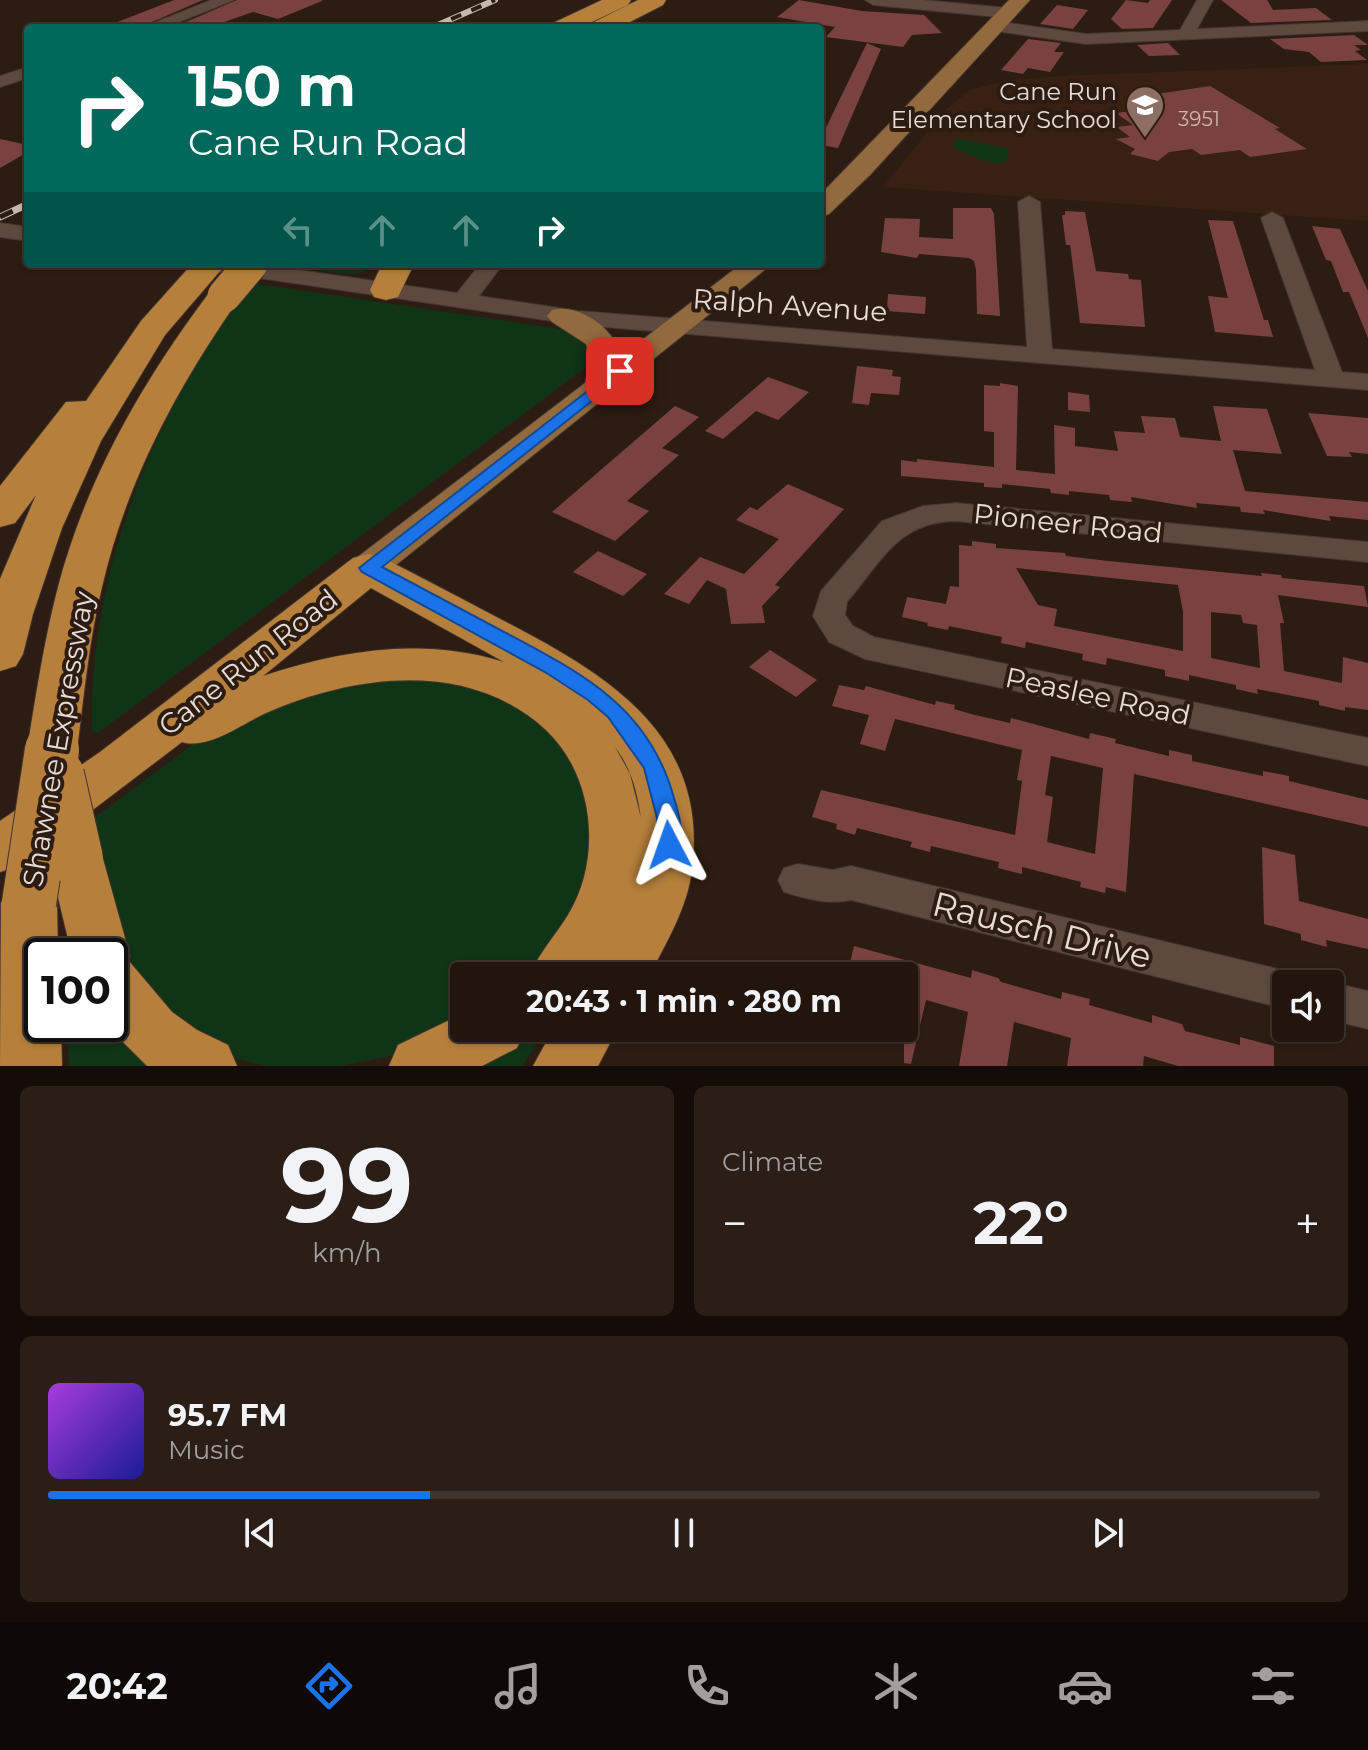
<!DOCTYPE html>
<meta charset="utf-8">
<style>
:root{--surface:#22150e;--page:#2a1e17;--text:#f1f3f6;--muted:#a29f9e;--line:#3f342e;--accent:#1a73e8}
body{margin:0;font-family:Montserrat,sans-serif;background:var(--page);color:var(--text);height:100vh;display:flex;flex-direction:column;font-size:30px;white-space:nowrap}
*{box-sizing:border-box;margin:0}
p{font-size:26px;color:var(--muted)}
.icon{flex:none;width:44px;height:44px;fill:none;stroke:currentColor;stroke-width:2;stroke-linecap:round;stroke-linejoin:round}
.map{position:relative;height:1066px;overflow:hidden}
.details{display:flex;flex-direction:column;gap:20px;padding:20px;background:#130c08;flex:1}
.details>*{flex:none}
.guide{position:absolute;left:24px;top:24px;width:800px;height:244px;border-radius:8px;box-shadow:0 2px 6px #0004,0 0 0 2px var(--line);background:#00695c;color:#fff;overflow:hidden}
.controls{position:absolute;left:1272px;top:970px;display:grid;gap:16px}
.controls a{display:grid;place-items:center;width:72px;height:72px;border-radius:8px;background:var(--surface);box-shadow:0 2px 6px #0004,0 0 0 2px var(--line);font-size:40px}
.speed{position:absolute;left:24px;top:938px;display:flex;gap:16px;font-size:40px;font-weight:700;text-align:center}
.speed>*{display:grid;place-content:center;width:104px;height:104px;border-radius:50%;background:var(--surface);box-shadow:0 2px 6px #0004,0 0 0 2px var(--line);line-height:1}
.speed .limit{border:4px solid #111;border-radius:12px;background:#fff;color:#111}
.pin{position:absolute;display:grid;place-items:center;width:68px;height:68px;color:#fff;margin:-34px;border-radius:16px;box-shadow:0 4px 12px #0006}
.me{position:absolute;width:88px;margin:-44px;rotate:356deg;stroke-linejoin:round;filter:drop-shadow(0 0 6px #0008)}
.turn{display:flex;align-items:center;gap:28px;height:168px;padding:0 32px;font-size:36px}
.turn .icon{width:104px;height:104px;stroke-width:2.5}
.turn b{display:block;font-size:56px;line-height:68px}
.lanes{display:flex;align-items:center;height:76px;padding:0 32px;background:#0003;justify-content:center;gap:40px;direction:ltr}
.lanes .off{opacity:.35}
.big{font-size:60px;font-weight:700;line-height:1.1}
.details .card{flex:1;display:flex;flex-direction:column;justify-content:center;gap:12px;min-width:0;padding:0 28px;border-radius:12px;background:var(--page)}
.details .dial{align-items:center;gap:0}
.dial b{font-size:104px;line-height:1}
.song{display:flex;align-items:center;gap:24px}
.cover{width:96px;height:96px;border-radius:12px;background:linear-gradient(135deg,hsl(280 70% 55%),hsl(240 70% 35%))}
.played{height:8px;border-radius:4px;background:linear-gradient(90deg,var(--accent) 30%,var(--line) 30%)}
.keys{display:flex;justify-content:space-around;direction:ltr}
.heat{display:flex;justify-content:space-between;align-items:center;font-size:44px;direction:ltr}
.details .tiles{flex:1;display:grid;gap:20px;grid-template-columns:1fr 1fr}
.card:last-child{grid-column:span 2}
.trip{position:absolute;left:450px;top:962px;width:468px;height:80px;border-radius:8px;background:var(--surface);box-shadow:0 2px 6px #0004,0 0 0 2px var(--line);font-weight:700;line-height:80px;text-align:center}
.dock{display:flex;height:128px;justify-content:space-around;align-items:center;background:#0e0806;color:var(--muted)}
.dock .icon{width:56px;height:56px}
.dock .on{color:var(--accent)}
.dock b{font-size:36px;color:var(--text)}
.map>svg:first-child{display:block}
.built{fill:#382113}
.green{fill:#103416}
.building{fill:#794240;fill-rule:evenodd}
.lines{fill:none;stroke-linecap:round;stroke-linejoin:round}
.minor-casing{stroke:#433530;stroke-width:2}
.major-casing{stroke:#433530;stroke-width:2}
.highway-casing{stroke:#433530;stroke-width:2}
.minor{fill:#5d493e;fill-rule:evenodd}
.major{fill:#926a3d;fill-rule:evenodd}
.highway{fill:#b6803c;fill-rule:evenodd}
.rail-far1-casing{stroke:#c5b8b1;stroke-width:6}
.rail-casing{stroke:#c5b8b1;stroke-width:7}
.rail-far1{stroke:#2d1c12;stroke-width:4;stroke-dasharray:11;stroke-linecap:butt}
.rail{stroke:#2d1c12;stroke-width:5;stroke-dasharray:14;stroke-linecap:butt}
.highway-bridge-far1-casing{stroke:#433530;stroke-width:35;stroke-linecap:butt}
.highway-bridge-casing{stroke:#433530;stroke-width:56;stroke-linecap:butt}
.highway-bridge-far1{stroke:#b6803c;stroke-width:33}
.highway-bridge{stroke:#b6803c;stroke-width:54}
.route{fill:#1a73e8;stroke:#114b97;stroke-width:2}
.labels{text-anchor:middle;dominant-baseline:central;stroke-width:8;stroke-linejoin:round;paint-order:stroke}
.far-number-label{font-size:20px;fill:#ccb6b0}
.far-poi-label{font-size:24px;fill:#e8dcd5;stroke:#2d1c12;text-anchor:end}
.street-label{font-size:28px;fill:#e8dcd5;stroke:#2d1c12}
.near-street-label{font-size:34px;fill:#e8dcd5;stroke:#2d1c12}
</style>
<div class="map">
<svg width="1368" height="1066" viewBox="0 0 1368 1066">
<rect width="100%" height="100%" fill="#2d1c12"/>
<path class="built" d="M1368,64v157l-485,-34 63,-78 24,-19 39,-10 51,-4z"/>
<g class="green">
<path d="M957,138l50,10 2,3 -3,10c-15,7 -38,-9 -54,-13z"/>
<path d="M287,264h93c-24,19 -63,5 -93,0z"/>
<path d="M253,283l314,47 26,17 -4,18 -491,368 -6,-2c-5,-156 64,-327 161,-448z"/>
<path d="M386,674l87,11 74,38 43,64 2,87 -59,102h-69v51l-63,27 -60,12h-74l-40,-9 -93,-69 -44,-167 126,-94 36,-16z"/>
<path d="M67,1024h43l51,42h-92z"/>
<path d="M521,1028h21v8l-20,30h-63z"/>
</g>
<g class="building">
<path d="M174,0h29l-65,28h-36z"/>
<path d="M237,0h85v1l-44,18 -25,-7 -46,16h-35z"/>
<path d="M799,0l63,11 62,4 18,18 -30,2 -9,12 -77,-10 9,-10 -58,-10z"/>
<path d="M1126,0l22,3 2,-3h22l-19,28 -31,1 -11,-10z"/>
<path d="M1221,0h46l6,10 43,-2 16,12 -81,3z"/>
<path d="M1057,5l31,5 -15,19 -33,-5z"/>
<path d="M1354,35l14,10h-14l7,5 -6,1 12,9 -46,2 -12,-10 -25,-3 -14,-10z"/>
<path d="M1028,39l33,4 -7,9h10l-14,20 -22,-4 -5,6 -22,-4z"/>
<path d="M867,43l14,6 -33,76 -10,23 -18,-3v-5z"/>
<path d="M1168,43l12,12 -31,1 -12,-11z"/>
<path d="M1210,86l70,42 -5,1 32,20 -57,8 -10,-7 -39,5 -9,-6 -23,3 -11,9 -28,-7 5,-5 -19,-10 14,-2 -13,-10 16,-2 -17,-12 22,-3 -9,-6 36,-5 -8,-5z"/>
<path d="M0,139l28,6v7l-28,16z"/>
<path d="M953,208h38l3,6 6,102 -23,-2 -1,-44 -2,-9 -5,-3 -50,-4 -2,4 -36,-6 4,-34 35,1 -1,18 34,2z"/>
<path d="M1065,211l20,1 11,59 32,3 1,5 12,1 4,47 -65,-4 -9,-72 -1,-6h-4l-4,-30h3z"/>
<path d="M1208,220l25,1 31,99h4l5,17 -58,-5 -7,-36 20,2z"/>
<path d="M1312,226l28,3 28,62v47l-19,-46h-6l-12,-31 -5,-1z"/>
<path d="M888,294l38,3 -1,17 -38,-3z"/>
<path d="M857,366l36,4 -1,6 9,1 -2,18 -28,-2 -2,12 -17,-2z"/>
<path d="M768,377l41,15 -31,28 -22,-9 -33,28 -18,-8z"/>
<path d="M1000,383l18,3 -2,84 39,4 -1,-49 21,3v18l43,5 -4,-20 31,2 -4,-17 34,2 5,19 41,4 -8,-35 54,3 15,45 -49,-4 12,41 123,11v18l-39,-4 2,5 -68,-11 2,4 -24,-2 -1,-5 -44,-4 1,5 -66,-11 1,5 -22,-2 -1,-5 -40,-4v4l-18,-2 -1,-4 -48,-5v4l-18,-1v-4l-83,-7v-16l16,2v-3l77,8v-35l-10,-1v-46l16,1z"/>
<path d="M1068,392l21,3 1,17 -22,-2z"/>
<path d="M675,406l24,11 -37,31 17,7 -52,46 22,10 -34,30 -63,-29z"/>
<path d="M1308,413l60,5v36l-19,-2 3,5 -25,-1z"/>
<path d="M788,484l56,25 -69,76 5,2 -18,19 3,17 -34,1 -5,-35 -19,-9 -18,24 -25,-10 36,-37 44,17 35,-35 -43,-19 14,-13 7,3z"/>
<path d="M972,541l24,3v4l69,5 1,3 42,5 154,15 -1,-3 20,2 1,3 82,8 4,21 -90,-12 6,28h-4l4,48 58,12 1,-26 25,6v47l-23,-3v4l-26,-6v-4l-62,-12 1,5 -22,-5v-4l-47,-10v6l-24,-5v-6l-58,-12 -1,7 -24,-5 1,-6 -57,-12 -1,6 -24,-5 1,-6 -53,-11 -1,4 -21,-4 1,-3 -26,-6 5,-20 39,7 4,-18 9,1v-42l13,1zM1016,568l162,17 5,27v39l-129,-25 3,-17 -19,-4zM1211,612l30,3 2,8 14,2 3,43 -49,-10z"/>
<path d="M598,551l49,23 -24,22 -50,-24z"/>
<path d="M770,650l47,30 -21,17 -47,-30z"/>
<path d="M839,685l25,5 2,-4 69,19 1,-4 19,4 -1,4 17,5 39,9 1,-5 78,21 1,-6 26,6 -1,4 54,13v-6l23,5v6l42,9 29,6v-5l26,5v5l79,19v27l-234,-53 -8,118 -20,-5 -1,6 -25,-6 1,-5 -59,-15v7l-24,-6 1,-6 -68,-16 -1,6 -20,-5 2,-5 -55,-14 -2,7 -19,-6 1,-5 -25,-7 9,-27 194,45 7,-54 -5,-1 5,-30 -127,-31 -10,32 -25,-7 9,-29 -37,-9zM1051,756l52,12 -8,86 -48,-12 6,-45 -8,-2z"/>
<path d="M1262,847l33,8 4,46 69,18v30l-42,-9 1,7 -26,-7v-6l-37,-10z"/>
<path d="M854,946l117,32 1,-8 26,8 3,4 60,17 1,-7 28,7 -1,6 63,18v-8l30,9 3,7 55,14v-8l34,9v20h-96l-34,-10 -1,10h-76l4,-28 -57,-16 -7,44h-48l9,-54 -42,-12 -15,64 -7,-1v-87h-57z"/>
</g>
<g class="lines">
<defs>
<g id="minor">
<path d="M211,0h23l-70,28h-23z"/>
<path d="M865,0h58l85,8 8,5 -8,5 -135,-13z"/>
<path d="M1197,0h16l-16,29 171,-8v10l-282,13 -90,-13 -8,-5 8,-5 90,13 94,-4z"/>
<path d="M28,67v11l-28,9v-11z"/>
<path d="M1029,196l11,6 12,147 263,21 -54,-152 11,-6 11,6 59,154 26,2v16l-789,-65 -368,-54 -8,-2 -3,-5h58l199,29 23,-29h23l-24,32 100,15 448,36 -9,-145z"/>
<path d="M0,223l28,4v14l-28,-4z"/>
<path d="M956,503l412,39v20l-412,-41c-58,1 -74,40 -109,81l-2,13 8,11 21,11 494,101v28l-503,-107 -36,-17 -16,-26 8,-25 61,-70 41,-15z"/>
<path d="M798,864l35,6 18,-4 435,105 15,6 3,7h-18v25l-435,-109c-23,5 -44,-1 -67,-8l-6,-12 6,-12z"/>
<path d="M1330,982l38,9v38l-38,-9v-36h-6z"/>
</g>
<g id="major">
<path d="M1009,0h21l-160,175 -41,39 -9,3v-22z"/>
<path d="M741,264h31l-391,313 -13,3 -13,-3 -6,-9 6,-9 230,-176 5,-24 -4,-15 -34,-22 -5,-6 5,-6c26,-7 65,19 68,47z"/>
</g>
<g id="highway">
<path d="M602,0h29l-3,5 -49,23h-30l4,-5z"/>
<path d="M638,0h28l-3,5 -45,23h-30l4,-5z"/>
<path d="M192,264h34l-61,71 -64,106 -39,87 -29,86 -10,40 -7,12 -16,5v-92l36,-84 -21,28 -15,4v-41l66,-84 20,-1 55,-80z"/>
<path d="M382,264h32l-16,33 -12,3 -12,-3 -4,-7z"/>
<path d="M224,286l12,3 5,7c-63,90 -114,183 -139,291 -13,53 -18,108 -25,163l-7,14 -18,5 -18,-5 -7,-14c9,-55 17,-109 31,-163 29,-110 86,-208 154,-298z"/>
<path d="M368,554l15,4c40,20 79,41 119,62 104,54 207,114 190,249 -4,38 -26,74 -43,107h-120c10,-23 26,-40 39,-61 35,-57 26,-140 -22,-185 -77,-71 -191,-56 -280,-17 -24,11 -58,37 -84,29l-163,124 -19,6v-51l100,-69 253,-194zM371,588l133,74c-83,-25 -161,-12 -241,14zM615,747c17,23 22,44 26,71l-11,-44z"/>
<path d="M76,837l19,6 8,16 27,97 -2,4 44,52 25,18 31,15 9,21h-90l-39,-39 2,-71h-38l-23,-97 8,-16z"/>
<path d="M29,879l20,7 8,17 1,53h-16v68h19l1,42h-62l1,-163 8,-17z"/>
<path d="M464,1013v15h62l-9,20 -35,18h-93l9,-21z"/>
<path d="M554,1028h64l-20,38h-65z"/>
</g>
</defs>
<use href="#minor" class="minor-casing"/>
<use href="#major" class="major-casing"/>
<use href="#highway" class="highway-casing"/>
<use href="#minor" class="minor"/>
<use href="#major" class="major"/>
<use href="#highway" class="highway"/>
<defs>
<path id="rail-far1" d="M431,28l64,-28"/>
<path id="rail" d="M0,217l28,-13"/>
</defs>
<use href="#rail-far1" class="rail-far1-casing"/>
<use href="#rail" class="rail-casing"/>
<use href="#rail-far1" class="rail-far1"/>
<use href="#rail" class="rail"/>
<defs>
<path id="highway-bridge-far1" d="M224,296l27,-32"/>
<g id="highway-bridge">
<path d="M57,775l19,84"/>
<path d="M29,903l23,-153"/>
</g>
</defs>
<use href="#highway-bridge-far1" class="highway-bridge-far1-casing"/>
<use href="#highway-bridge" class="highway-bridge-casing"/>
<use href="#highway-bridge-far1" class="highway-bridge-far1"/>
<use href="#highway-bridge" class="highway-bridge"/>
</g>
<path class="route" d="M620,366l8,5 -2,3 -244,193c41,22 83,44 124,66 77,41 143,74 168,165 5,16 11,37 3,53l-8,3 -8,-3 -4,-6v-27l-13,-50 -36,-51 -20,-17 -43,-28 -183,-100 -3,-4z"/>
<defs>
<symbol id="school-pin" viewBox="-11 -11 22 30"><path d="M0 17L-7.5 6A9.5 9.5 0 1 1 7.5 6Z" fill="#8d6e63" stroke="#2d1c12"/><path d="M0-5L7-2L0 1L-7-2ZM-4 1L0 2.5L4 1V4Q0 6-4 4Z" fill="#fff"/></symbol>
</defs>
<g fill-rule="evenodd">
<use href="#school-pin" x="1123" y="83" width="44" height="60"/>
</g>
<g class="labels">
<g class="far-number-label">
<text x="1199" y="119">3951</text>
</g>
<g class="far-poi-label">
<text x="1117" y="91">Cane Run<tspan x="1117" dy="28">Elementary School</tspan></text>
</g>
<g class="street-label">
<text transform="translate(790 305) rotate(4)">Ralph Avenue</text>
<text transform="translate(1068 523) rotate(6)">Pioneer Road</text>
<text transform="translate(248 662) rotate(-38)">Cane Run Road</text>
<text transform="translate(1098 696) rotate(12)">Peaslee Road</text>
<text transform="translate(58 739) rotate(-80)">Shawnee Expressway</text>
</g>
<g class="near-street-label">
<text transform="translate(1042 930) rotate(14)">Rausch Drive</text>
</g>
</g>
</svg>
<div class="controls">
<a><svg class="icon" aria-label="sound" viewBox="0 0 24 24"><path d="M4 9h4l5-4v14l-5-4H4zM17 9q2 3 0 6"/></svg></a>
</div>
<div class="speed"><div class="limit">100</div></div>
<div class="pin" style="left:620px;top:371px;background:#d93025"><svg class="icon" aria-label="arrive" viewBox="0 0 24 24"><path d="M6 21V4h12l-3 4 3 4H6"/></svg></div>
<svg class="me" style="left:669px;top:845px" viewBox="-20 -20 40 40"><path d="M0-17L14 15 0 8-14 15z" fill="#1a73e8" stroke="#fff" stroke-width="4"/></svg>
<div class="trip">20:43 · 1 min · 280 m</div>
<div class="guide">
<div class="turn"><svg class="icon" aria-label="right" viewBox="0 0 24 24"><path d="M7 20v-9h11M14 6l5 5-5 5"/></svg><div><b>150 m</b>Cane Run Road</div></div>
<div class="lanes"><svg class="icon off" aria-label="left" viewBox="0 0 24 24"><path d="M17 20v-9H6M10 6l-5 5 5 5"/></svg><svg class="icon off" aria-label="ahead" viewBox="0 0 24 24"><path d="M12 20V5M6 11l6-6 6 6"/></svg><svg class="icon off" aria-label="ahead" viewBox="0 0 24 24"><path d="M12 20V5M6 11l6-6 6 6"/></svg><svg class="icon" aria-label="right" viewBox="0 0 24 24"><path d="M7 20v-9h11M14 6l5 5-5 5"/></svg></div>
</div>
</div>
<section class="details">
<div class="tiles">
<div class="card dial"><b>99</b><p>km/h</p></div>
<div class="card"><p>Climate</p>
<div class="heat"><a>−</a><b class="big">22°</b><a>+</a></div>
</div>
<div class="card">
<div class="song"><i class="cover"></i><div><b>95.7 FM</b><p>Music</p></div></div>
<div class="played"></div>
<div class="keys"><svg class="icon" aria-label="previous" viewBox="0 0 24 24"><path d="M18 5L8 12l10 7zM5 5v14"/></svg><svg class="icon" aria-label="pause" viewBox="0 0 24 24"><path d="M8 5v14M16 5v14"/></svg><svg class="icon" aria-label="next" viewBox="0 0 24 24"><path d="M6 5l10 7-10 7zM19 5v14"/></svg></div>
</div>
</div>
</section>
<nav class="dock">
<b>20:42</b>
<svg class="icon on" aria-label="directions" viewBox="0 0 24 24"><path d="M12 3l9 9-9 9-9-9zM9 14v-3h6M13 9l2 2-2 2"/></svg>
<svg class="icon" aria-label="music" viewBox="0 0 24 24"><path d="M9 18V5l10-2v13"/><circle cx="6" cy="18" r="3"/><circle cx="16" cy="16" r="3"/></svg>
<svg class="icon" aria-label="phone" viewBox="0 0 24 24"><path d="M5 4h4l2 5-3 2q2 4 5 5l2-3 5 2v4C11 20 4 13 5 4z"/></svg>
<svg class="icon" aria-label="climate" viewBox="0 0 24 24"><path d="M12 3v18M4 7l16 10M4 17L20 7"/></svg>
<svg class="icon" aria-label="car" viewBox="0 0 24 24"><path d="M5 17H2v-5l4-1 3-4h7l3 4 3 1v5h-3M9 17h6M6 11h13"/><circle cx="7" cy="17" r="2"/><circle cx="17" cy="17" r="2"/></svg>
<svg class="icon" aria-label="filters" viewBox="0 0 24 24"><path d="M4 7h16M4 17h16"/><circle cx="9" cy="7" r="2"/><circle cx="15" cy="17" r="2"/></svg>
</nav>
